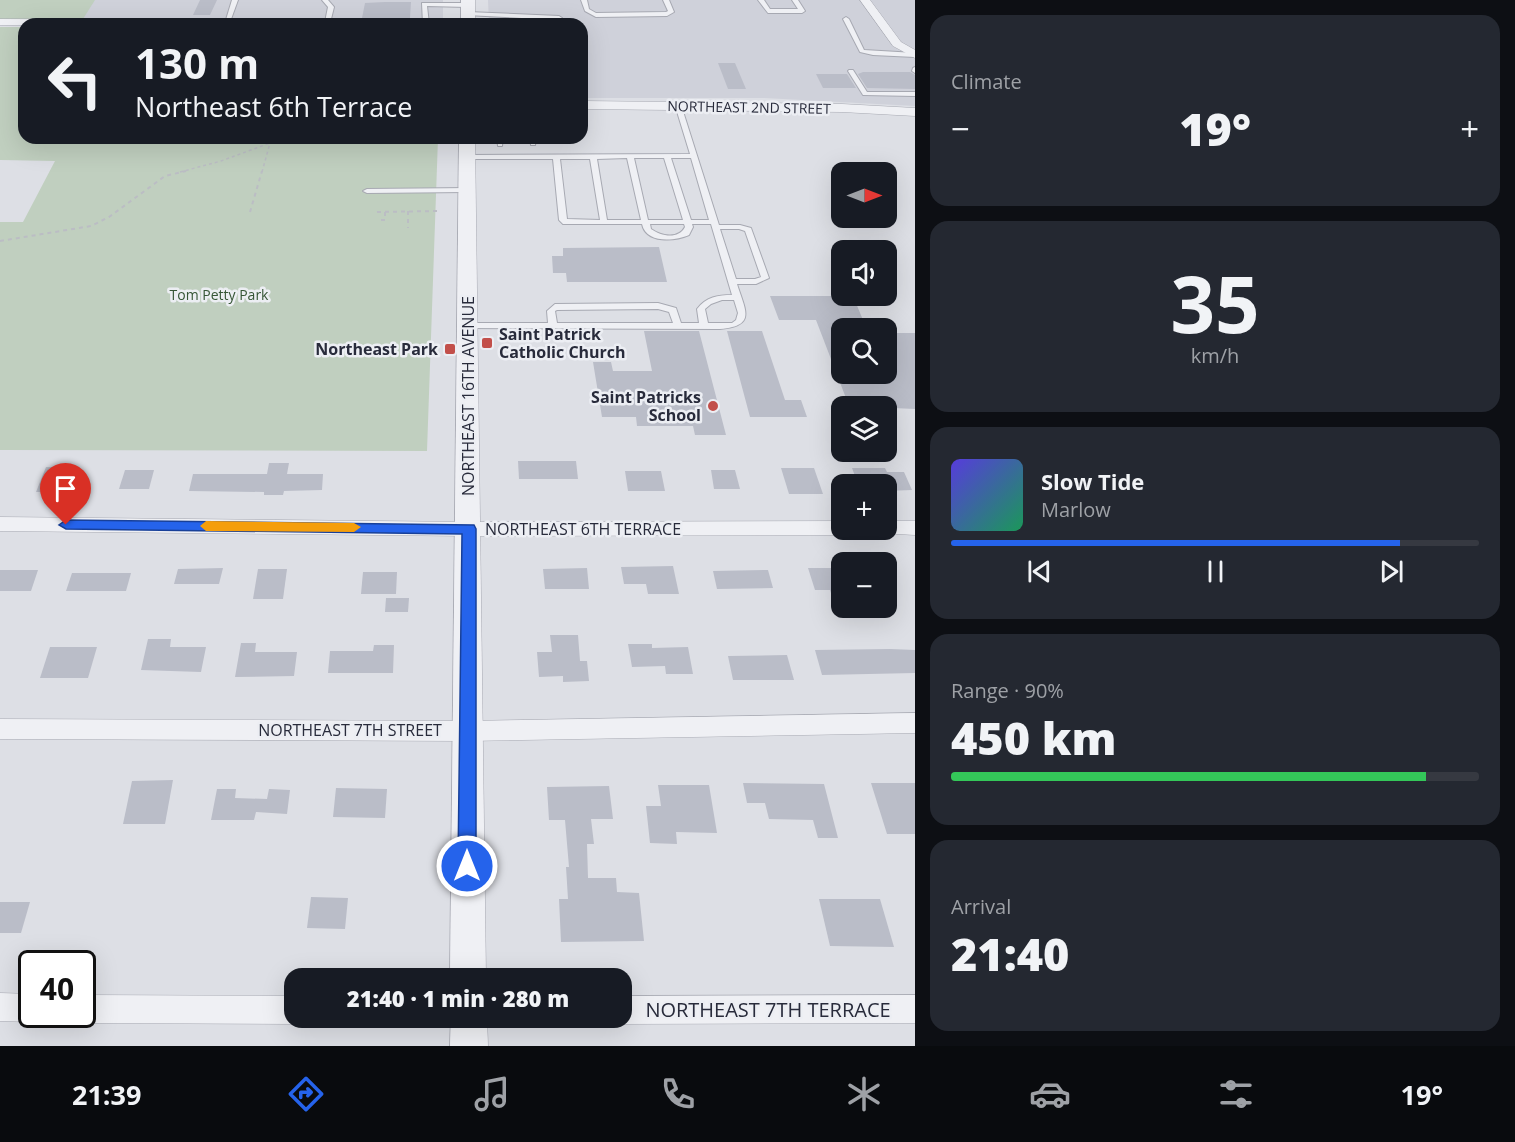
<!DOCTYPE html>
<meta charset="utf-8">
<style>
:root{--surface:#171b24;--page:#242831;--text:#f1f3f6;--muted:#9ea1a6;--line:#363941;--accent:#2563eb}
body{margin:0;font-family:"Open Sans",sans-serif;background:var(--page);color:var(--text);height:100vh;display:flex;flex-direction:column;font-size:22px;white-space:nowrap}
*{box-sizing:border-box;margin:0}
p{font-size:20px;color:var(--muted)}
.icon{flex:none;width:33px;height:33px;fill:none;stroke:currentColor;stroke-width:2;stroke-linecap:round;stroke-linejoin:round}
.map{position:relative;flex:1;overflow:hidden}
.sheet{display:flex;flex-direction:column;gap:15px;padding:15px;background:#0d0f14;width:600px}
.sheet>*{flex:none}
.top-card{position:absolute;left:18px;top:18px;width:570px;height:126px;border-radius:18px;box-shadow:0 6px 24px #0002;background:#171b24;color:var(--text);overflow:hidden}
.needle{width:39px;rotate:90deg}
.controls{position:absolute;left:831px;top:162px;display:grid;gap:12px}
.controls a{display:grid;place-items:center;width:66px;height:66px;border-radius:12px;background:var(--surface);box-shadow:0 6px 24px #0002;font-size:30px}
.speed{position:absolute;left:18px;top:950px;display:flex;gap:12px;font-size:30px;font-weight:700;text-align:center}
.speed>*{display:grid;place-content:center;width:78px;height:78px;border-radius:50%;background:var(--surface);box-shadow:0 6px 24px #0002;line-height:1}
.speed .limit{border:3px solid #111;border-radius:9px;background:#fff;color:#111}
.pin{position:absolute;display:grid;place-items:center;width:51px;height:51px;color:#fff;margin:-62px -26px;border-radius:50% 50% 50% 0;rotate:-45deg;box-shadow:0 0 6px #0007}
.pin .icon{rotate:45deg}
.me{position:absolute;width:66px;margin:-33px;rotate:0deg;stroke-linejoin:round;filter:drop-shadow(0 0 4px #0008)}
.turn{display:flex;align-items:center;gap:21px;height:126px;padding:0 18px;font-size:27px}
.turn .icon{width:78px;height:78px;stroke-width:2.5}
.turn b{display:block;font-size:42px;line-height:51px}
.big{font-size:45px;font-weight:800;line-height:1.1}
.sheet .card{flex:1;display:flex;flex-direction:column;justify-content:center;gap:9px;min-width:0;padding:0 21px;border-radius:18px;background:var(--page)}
.sheet .dial{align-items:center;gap:0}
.dial b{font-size:78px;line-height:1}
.song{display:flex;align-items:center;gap:18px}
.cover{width:72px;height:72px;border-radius:9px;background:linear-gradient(135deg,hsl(250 70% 55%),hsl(150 70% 35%))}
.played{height:6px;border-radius:3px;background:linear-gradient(90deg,var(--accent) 85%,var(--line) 85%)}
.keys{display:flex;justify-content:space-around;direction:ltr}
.heat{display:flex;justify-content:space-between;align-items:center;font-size:33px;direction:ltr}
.charge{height:9px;border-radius:4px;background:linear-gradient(90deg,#34c759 90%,var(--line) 0)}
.trip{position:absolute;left:284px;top:968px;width:348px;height:60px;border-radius:18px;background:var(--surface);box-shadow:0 6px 24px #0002;font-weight:800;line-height:60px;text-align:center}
.tabs{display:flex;height:96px;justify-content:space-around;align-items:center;background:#090b0e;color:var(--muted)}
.tabs .icon{width:42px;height:42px}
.tabs .selected{color:var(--accent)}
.tabs b{font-size:27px;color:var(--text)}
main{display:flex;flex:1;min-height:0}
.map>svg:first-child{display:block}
.built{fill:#cfd1da}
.green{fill:#c0cfbf}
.building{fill:#babdc8}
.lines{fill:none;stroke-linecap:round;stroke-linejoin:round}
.service-casing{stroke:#a7a9b2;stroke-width:2}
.minor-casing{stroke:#a7a9b2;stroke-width:1}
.tertiary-casing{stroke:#a7a9b2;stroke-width:1}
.path-far1{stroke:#bbbdc4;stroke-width:1.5;stroke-dasharray:3 3;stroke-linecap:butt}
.path{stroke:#bbbdc4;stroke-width:2;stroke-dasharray:4 4;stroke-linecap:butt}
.service{fill:#eff0f4;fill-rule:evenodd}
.minor{fill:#eff0f4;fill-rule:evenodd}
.tertiary{fill:#eff0f4;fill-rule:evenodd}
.route{fill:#2563eb;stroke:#184099;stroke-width:1.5}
.slow{fill:#f59e0b}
.poi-dot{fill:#c24f4a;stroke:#eceef3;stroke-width:2}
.labels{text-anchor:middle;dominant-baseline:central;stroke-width:5;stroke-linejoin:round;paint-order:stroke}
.far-street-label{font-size:14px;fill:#282b3b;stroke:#eceef3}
.far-park-label{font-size:14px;fill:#365536;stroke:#eceef3}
.poi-label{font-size:16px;font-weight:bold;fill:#282b3b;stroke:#eceef3;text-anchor:end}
.street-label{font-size:16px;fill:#282b3b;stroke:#eceef3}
.near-street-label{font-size:20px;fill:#282b3b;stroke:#eceef3}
</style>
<main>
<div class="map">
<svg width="915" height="1046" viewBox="0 0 915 1046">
<rect width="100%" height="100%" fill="#dddfe5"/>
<g class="built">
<path d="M0,0h443v20l-443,-1z"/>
<path d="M488,0h427v106l-151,-8h-182v-74h-93z"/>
</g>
<g class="green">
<path d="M0,0h95l-12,19h-83z"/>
<path d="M0,27h24v111h414l-11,313 -427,-1v-228h23l32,-61 -55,-1z"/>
</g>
<g class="building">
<path d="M200,0h17l-7,15h-17z"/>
<path d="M385,2h26l-1,16h-48l3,-15z"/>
<path d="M718,63h17l11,26h-18z"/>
<path d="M863,72h47l5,3v14l-48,-1 -9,-14z"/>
<path d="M816,74h31l9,14h-33z"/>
<path d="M659,247l8,35h-100l-1,-9h-13l-1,-17h11v-8z"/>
<path d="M770,296h83l10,24h-21v54h44v-41h29v76l-66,-3 -33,-86h-37z"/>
<path d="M644,331h55l27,104h-31l-2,-9h-56l-1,-9h-34l-9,-55h18l2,9h39z"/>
<path d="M727,331h35l23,69h16l6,17h-57z"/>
<path d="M518,461h58l2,18h-59z"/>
<path d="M269,463h20l-2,11h36l-1,16 -38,1 -1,4h-19v-3l-75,-1 4,-17h74z"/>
<path d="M46,467l28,1 -9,24h-29z"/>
<path d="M781,468h33l9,26h-34z"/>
<path d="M852,468h33l2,4h17l8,18 -26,1v-7h-28z"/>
<path d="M125,470h29l-5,19h-30z"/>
<path d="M711,470h24l5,19h-26z"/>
<path d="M625,471h36l4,20h-37z"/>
<path d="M673,566l6,28h-31l-2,-10h-22l-3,-17z"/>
<path d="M223,568l-4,16h-45l4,-15z"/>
<path d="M587,568l2,21h-44l-2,-20z"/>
<path d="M808,568h34v49l-3,1 -9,-28h-15z"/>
<path d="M258,569h29l-4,30h-30z"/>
<path d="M0,570h38l-7,21h-31z"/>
<path d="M768,570l5,18 -56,1 -4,-18z"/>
<path d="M363,572h34l-1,22h-35z"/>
<path d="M72,573h59l-5,18h-60z"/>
<path d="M386,598h23l-1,14h-23z"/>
<path d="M550,635h28l2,26h7l2,20 -26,1v-6l-24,1 -2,-25h15z"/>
<path d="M148,639h23l-1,8h36l-5,25 -60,-2z"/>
<path d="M241,643h15l-1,9h42l-3,24 -59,1z"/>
<path d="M628,644h24v4l36,-1 5,27h-27l-1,-8 -33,1z"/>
<path d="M374,645h20l-1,28h-65l2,-22h43z"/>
<path d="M50,647h47l-9,31h-48z"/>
<path d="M890,649l25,1v23l-93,2 -7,-25z"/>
<path d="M787,655l7,25h-61l-5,-24z"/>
<path d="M173,780l-8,44h-42l9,-43z"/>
<path d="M743,783l81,1 14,54h-20l-5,-18 -44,-1 -4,-16h-18z"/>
<path d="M871,783h44v51h-28z"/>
<path d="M658,785h51l8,48 -41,-1 1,12 -27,-1 -4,-37h15z"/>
<path d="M609,786l4,33h-22l3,25h-7l1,34h28l1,14 22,1 5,48 -83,1 -2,-43h9l-2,-32h3l-4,-47h-16l-2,-33z"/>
<path d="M336,788l51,1 -2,29 -52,-1z"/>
<path d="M217,789h19l-1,9 32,1 2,-10 21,1 -3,24 -31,-2 -2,8h-43z"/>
<path d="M311,897l37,1 -3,31 -38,-1z"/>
<path d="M819,899h61l14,48 -64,-1z"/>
<path d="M0,902h30l-9,31h-21z"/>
</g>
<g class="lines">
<defs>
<g id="service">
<path d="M232,0h6l-8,22 -5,1z"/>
<path d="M322,0h6l6,7 -4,16 -5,-1 3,-15z"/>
<path d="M581,0h6l2,9 7,4 70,-1 2,-1 -5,-11h6l5,12 -7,4 -71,1 -11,-6z"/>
<path d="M758,0h6l6,9h28l-6,-9h6l7,11 -3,2h-34z"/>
<path d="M422,3h45l3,2 -3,2 -40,-1 2,18h-6z"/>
<path d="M468,12l91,4 3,2 -3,2 -93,-5 -1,-1z"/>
<path d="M846,17l3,2 15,31 51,3v4l-42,-2 -13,-3 -17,-33z"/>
<path d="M915,67v6l-3,-2 1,-3z"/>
<path d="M849,70h4l14,22h48v4l-52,-1 -15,-24z"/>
<path d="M678,103l3,2 38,120h21l11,3 18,50 -13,6h-19c8,26 20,42 -17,45l-255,-1 -1,-2 4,-3h80l-1,-12 8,-7 103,-1 18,5 5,15h18l-2,-14c9,-12 21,-14 35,-14l-21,-71h-19l1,3 -4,8c-14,6 -43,9 -47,-11h-79l-4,-4 -6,-61h-86l-4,-2 4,-2 223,-1 -15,-49zM627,158l14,62h-34l-10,-61zM634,158h30l19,62h-35zM671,158h20l18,62h-18zM560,159h30l10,61 -33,-1zM650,224h34l1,3c-7,13 -24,9 -34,2zM720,229h19l6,2 16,46 -6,2h-19zM722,300h12l4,13 -2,7 -4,3h-24l-3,-14 6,-5zM658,309l11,3 4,11h-116l-2,-12 2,-1z"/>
<path d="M497,138h6l-1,8h-4z"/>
<path d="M530,138h6l-1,7h-4z"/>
<path d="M470,188v4h-3l-100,1 -4,-2 4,-2z"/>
</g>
<g id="minor">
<path d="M860,0h10l31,42 14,8v8l-22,-12z"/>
<path d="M0,19l468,2 5,3 -473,1z"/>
<path d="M582,101l260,3 73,4v8l-73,-4 -260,-3z"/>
<path d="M0,517l469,5 373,-1v9h9l-2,3 -7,2 -373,1 -469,-5z"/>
<path d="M886,521h29v14l-36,-2 -2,-3h9z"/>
<path d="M915,713v20l-449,8 -466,-2v-20l466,2z"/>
<path d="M0,993l32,1v20h12l-2,4 -10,4 -32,-1z"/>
<path d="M82,995l212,1v21h11l-1,3 -10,4 -212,-1 -10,-4 -2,-5h12z"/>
<path d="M915,995v28l-294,1 -10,-4 -1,-3h11v-21z"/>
</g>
<g id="tertiary">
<rect x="461" y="0" width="14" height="24"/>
<path d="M459,138h16l11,840h-36z"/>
<path d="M451,1017h36l1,29h-38z"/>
</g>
</defs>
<use href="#service" class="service-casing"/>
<use href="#minor" class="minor-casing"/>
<use href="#tertiary" class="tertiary-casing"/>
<g class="path-far1">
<path d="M180,172l41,-11 49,-18 4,-5"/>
<path d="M262,172l8,-29"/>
</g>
<g class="path">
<path d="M408,211v17"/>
<path d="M250,212l12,-41"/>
<path d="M377,212l63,-1"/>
<path d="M381,220h4v-8"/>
<path d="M0,241l91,-15 18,-9 56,-41 21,-5"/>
</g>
<use href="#service" class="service"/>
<use href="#minor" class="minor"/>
<use href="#tertiary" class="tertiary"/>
</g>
<path class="route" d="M66,520l408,5 2,4v337l-2,5 -7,3 -6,-3 -3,-5 4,-332 -396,-5 -7,-4z"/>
<path class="slow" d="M206,521l148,2 7,4 -7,5 -148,-1 -6,-5z"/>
<g class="poi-dot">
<rect x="481" y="337" width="12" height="12" rx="3"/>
<rect x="444" y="343" width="12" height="12" rx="3"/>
<circle cx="713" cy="406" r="6"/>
</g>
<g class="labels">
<g class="far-street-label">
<text transform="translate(749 107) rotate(1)">NORTHEAST 2ND STREET</text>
</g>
<g class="far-park-label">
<text x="219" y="294">Tom Petty Park</text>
</g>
<g class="poi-label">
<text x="499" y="334" text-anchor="start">Saint Patrick<tspan x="499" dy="18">Catholic Church</tspan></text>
<text x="438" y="349">Northeast Park</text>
<text x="701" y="397">Saint Patricks<tspan x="701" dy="18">School</tspan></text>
</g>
<g class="street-label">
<text transform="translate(468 396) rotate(-90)">NORTHEAST 16TH AVENUE</text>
<text x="583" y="529">NORTHEAST 6TH TERRACE</text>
<text x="350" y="730">NORTHEAST 7TH STREET</text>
</g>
<g class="near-street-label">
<text x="768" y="1009">NORTHEAST 7TH TERRACE</text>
</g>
</g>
</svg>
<div class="controls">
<a><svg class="needle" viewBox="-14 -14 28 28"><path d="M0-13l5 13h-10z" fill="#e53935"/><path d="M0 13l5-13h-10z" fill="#9ea1a6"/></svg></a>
<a><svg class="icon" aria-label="sound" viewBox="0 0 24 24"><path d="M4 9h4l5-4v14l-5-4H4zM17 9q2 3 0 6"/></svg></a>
<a><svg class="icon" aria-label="search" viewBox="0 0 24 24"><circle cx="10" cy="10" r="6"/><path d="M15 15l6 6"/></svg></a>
<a><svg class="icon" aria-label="layers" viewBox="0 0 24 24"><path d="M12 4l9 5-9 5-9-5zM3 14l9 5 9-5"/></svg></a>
<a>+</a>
<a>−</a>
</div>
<div class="speed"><div class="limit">40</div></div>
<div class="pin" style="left:66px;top:525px;background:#d93025"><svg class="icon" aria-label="arrive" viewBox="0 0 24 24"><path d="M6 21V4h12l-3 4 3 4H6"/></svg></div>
<svg class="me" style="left:467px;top:866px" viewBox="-20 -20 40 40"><circle r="17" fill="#2563eb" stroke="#fff" stroke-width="3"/><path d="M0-11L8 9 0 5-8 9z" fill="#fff"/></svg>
<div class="trip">21:40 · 1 min · 280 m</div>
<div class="top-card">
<div class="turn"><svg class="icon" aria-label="left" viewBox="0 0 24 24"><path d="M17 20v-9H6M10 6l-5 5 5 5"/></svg><div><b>130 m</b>Northeast 6th Terrace</div></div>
</div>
</div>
<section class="sheet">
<div class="card"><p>Climate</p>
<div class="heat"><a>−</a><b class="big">19°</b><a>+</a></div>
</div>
<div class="card dial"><b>35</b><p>km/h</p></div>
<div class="card">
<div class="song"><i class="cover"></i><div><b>Slow Tide</b><p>Marlow</p></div></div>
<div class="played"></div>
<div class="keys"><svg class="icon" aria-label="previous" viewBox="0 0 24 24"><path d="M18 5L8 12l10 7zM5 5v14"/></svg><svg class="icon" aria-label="pause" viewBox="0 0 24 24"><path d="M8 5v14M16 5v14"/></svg><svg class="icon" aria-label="next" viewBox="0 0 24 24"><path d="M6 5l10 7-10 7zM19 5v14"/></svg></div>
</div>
<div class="card"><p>Range · 90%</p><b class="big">450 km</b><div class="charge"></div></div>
<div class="card"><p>Arrival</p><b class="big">21:40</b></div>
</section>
</main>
<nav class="tabs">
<b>21:39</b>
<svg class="icon selected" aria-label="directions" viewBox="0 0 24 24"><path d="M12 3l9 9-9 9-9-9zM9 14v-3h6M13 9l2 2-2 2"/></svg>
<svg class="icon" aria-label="music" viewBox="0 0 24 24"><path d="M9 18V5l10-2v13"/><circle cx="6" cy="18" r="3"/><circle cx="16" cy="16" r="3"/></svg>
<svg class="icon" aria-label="phone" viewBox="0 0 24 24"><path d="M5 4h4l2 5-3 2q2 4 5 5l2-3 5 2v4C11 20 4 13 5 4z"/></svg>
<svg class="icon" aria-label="climate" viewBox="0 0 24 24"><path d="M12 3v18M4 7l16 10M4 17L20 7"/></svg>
<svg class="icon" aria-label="car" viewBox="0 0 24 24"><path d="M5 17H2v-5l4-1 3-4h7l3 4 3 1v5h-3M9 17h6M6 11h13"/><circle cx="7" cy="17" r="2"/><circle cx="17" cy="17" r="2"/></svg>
<svg class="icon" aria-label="filters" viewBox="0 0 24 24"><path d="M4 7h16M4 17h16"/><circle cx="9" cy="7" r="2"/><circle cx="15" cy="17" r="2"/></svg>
<b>19°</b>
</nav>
